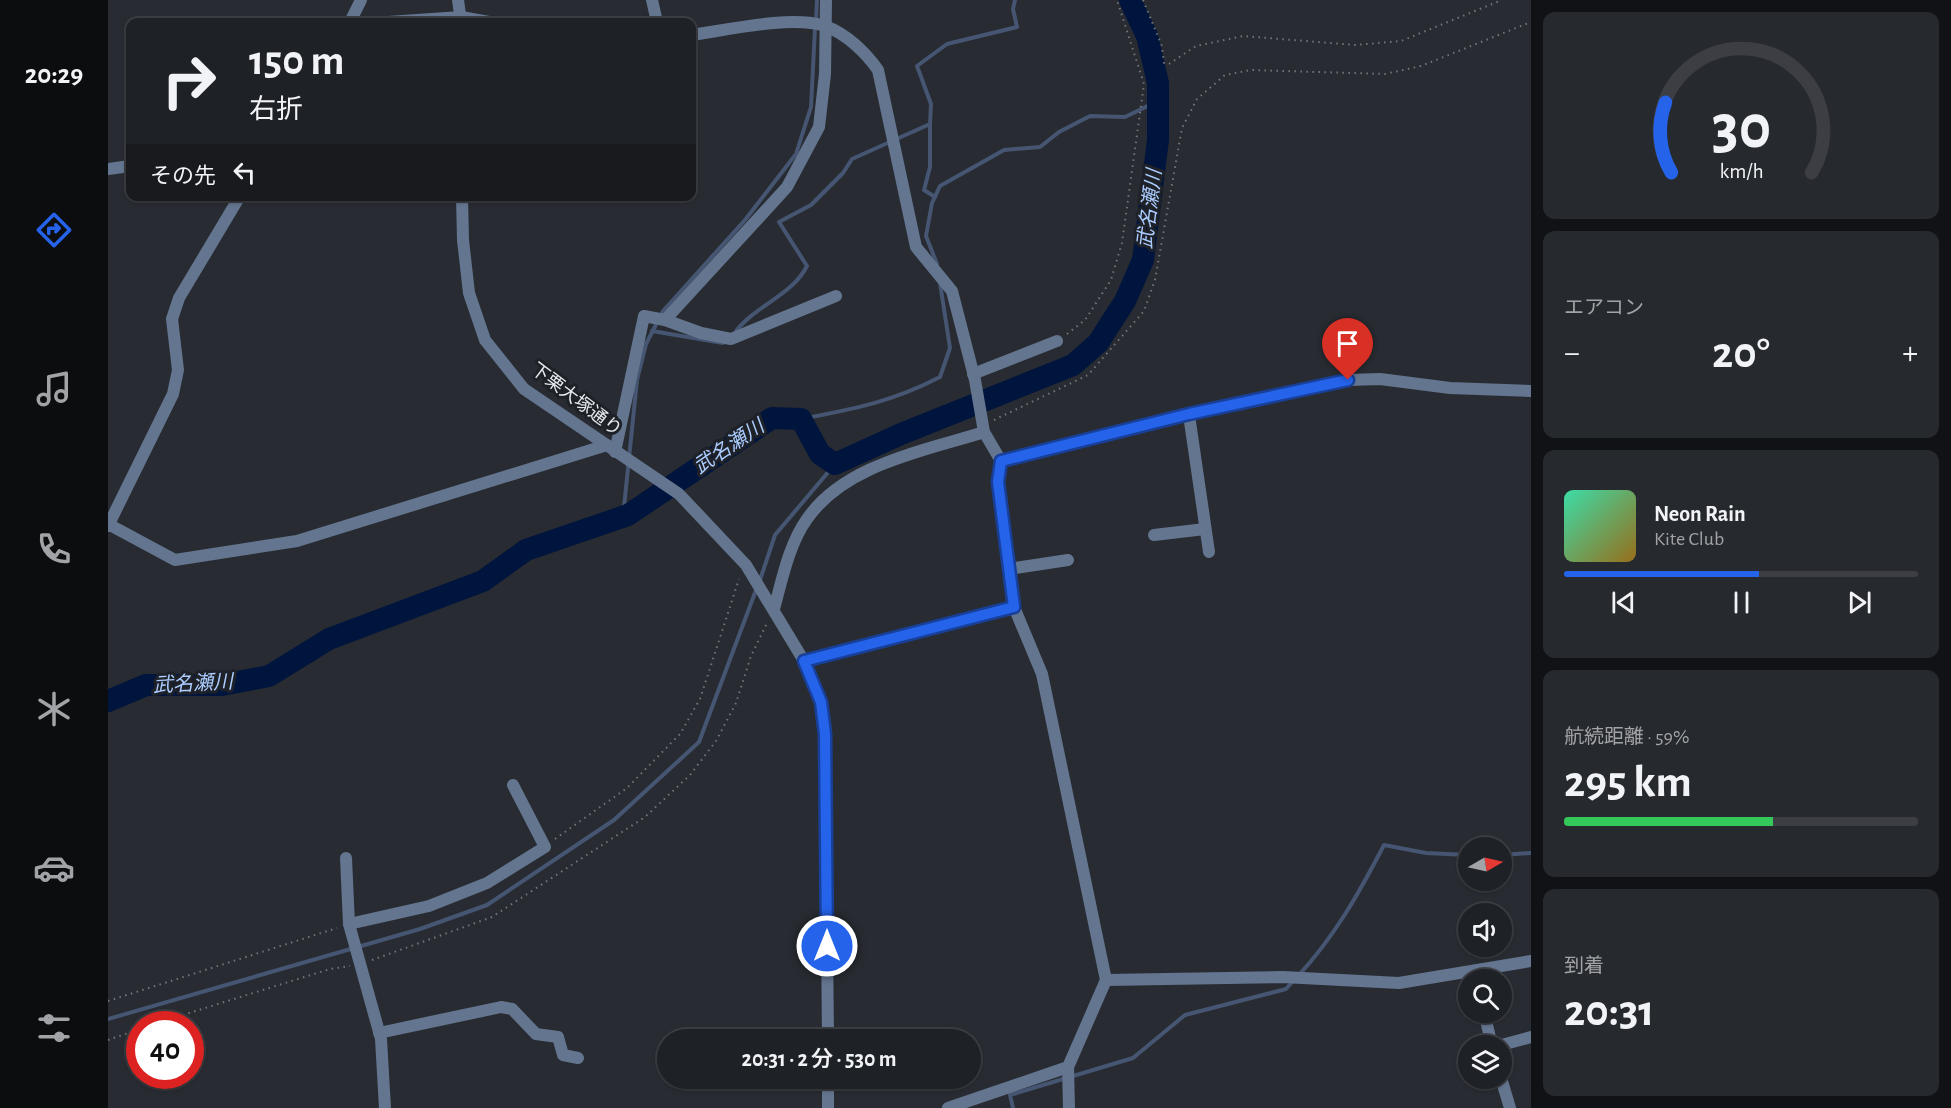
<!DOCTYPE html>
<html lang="ja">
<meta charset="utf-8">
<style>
:root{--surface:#1e2126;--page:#26292e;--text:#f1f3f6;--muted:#a1a3a7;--line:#3c3e43;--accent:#2563eb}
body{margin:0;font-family:"Alegreya Sans","Noto Sans JP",sans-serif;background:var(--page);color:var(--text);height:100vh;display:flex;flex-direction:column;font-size:22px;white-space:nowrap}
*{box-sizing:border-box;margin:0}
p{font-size:20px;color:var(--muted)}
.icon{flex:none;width:33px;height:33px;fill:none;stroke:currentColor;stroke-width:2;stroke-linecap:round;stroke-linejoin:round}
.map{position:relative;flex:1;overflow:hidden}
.sheet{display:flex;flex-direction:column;gap:12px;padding:12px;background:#101215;width:420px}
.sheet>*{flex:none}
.top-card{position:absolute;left:18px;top:18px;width:570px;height:183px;border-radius:12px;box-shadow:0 2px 4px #0004,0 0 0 2px var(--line);background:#1e2126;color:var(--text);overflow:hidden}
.needle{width:39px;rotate:81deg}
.tools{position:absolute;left:1350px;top:837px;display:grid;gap:12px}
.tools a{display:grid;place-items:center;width:54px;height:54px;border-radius:50%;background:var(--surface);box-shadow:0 2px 4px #0004,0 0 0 2px var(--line);font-size:30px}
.speed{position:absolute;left:18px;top:1011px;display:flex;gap:12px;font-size:30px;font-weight:700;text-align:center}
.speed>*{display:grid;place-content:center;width:78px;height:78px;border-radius:50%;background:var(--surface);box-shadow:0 2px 4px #0004,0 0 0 2px var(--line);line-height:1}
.speed .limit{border:9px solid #d22;background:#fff;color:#111}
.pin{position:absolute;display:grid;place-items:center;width:51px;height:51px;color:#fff;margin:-62px -26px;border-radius:50% 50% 50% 0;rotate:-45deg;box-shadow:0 0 6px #0007}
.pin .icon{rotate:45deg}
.me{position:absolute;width:66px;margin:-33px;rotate:0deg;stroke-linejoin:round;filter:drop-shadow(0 0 4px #0008)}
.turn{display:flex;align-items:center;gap:21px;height:126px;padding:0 24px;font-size:27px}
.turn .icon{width:78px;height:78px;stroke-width:2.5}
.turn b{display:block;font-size:42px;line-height:51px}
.then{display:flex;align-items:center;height:57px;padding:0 24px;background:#0003;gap:12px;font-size:22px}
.big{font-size:45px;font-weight:600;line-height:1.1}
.sheet .tile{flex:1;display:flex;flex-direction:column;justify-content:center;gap:9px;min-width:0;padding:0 21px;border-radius:12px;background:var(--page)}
.sheet .dial{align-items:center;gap:0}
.dial svg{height:156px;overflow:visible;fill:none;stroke:var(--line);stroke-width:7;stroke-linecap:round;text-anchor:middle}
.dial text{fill:var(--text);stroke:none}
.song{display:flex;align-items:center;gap:18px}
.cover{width:72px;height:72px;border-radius:9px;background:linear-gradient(135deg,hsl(160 70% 55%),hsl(40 70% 35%))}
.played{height:6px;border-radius:3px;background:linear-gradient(90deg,var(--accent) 55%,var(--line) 55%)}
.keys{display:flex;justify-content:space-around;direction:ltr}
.heat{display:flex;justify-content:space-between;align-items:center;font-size:33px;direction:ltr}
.charge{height:9px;border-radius:4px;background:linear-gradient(90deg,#34c759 59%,var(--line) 0)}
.trip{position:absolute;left:549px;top:1029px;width:324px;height:60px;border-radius:30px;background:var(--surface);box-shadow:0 2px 4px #0004,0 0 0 2px var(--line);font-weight:600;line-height:60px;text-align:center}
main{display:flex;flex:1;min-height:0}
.tabs{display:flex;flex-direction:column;width:108px;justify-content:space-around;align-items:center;background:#0c0d0f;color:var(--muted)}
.tabs .icon{width:42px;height:42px}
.tabs .on{color:var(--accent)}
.tabs b{font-size:27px;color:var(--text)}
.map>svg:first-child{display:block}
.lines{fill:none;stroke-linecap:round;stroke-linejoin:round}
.stream{stroke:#455572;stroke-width:4}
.river{stroke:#00153d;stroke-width:22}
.path{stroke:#72767b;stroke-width:2;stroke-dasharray:1.5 4.5;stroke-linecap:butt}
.minor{stroke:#64758f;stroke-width:12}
.route-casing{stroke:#184099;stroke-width:15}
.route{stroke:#2563eb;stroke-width:10}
.labels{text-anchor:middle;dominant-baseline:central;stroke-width:6;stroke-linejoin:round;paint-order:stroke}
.street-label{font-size:18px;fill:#e7eaee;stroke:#1e2228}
.water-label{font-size:20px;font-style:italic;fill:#acccff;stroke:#1e2228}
</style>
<main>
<nav class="tabs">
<b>20:29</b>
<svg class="icon on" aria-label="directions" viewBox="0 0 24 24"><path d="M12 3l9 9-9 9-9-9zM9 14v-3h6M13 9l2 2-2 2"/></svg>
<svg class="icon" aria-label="music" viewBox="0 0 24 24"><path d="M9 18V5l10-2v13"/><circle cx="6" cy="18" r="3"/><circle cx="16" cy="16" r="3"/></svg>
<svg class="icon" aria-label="phone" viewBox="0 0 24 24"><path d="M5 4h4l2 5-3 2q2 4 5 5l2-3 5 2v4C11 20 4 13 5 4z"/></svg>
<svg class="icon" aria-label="climate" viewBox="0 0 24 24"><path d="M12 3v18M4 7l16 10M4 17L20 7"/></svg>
<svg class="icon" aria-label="car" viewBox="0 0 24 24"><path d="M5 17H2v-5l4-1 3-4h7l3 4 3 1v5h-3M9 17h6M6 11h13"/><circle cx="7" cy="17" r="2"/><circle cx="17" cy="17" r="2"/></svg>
<svg class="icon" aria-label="filters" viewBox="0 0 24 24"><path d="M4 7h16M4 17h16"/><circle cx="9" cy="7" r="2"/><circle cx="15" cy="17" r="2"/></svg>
</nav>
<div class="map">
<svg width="1423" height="1108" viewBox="0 0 1423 1108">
<rect width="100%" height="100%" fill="#282c32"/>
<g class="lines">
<g class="stream">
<path d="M708,20l1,-20"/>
<path d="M822,124v43l-6,23 11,7"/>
<path d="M829,264l-11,-28 6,-33 8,-17 64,-36 36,-3 19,-15 31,-16 35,1 33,-16"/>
<path d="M544,331l71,12"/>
<path d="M626,334c19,-28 58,-38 73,-68l-28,-44 32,-17 32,-32 9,-14 78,-35 1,-20 -14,-38 30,-22 70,-17 -4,-18 2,-9"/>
<path d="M693,419c52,-10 91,-17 139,-42l10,-29 -10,-65"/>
<path d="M515,517l14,-137 9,-36 17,-33 82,-91 51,-66 15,-47 4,-79"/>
<path d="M652,580l15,-45 60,-71"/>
<path d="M1394,855l29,-2"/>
<path d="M1190,976c37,-40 61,-83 86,-131l42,8 42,2"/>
<path d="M0,1019l312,-90 67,-24 127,-85 85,-78 57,-152"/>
<path d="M905,1108l-3,-13 123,-37 52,-43 101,-26 7,-8"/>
</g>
<path class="river" d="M0,701l38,-16h76l47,-9 60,-37 154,-58 43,-31 102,-35 144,-97 29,1 19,35 15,10 66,-30 172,-69 25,-22 27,-42 18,-41 15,-120v-57l-11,-47 -17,-36"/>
<g class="path">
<path d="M1035,0l19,46 2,17 5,1 27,-18 47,-10 112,9 46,-4 101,-41"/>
<path d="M959,334l18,-14 26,-40 11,-37 22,-159 -27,-84"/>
<path d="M886,420l94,-45 56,-64 11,-31 27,-152 15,-29 28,-24 26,-5 134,4 36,-8 110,-44"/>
<path d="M447,839l72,-51 53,-54 20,-35 39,-120"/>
<path d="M264,960l120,-43 153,-100 45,-42 26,-34 20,-38 15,-47 16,-33"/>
<path d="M0,1001l229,-73"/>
<path d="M46,1024l176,-55 20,-3"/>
<path d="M0,1040l32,-11"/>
</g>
<g class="minor">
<path d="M350,0l3,22"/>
<path d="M544,0l5,22"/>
<path d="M242,22l11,-22"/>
<path d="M280,22l73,-5 28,5"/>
<path d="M584,35c35,-5 100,-20 133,-9 22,8 41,27 53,44l38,177 36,44 23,89 9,52 17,29 188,-46 159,-35 32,-1 70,9 81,3"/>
<path d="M0,169l22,-3"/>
<path d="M354,196l1,44 6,53 16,47 39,49 155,105 67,71 58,96 17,41 4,32 3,306"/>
<path d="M557,320l36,13 30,6 105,-43"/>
<path d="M865,374l84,-33"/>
<path d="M1081,415l20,137"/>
<path d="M507,452l29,-136 21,4 122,-133 32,-60 6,-53 1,-74"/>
<path d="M893,461l-3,21 16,125 28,67 64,306"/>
<path d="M0,524l67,36 122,-19 310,-96"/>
<path d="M0,526l65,-132 5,-24 -6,-51 7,-21 61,-102"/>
<path d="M1046,535l51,-6"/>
<path d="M901,569l59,-9"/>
<path d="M666,609c8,-29 15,-65 33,-90 38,-55 118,-68 177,-87"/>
<path d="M696,661l210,-54"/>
<path d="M238,858l3,66 32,115 4,69"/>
<path d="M241,924l80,-18 58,-23 58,-36 -32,-62"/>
<path d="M1376,1012l8,34"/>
<path d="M271,1033l122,-26 11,2 24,25 22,3 5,18 15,3"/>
<path d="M1390,1046l33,-9"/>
<path d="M960,1067l1,41"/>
<path d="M720,1078v30"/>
<path d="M1393,1078l9,30"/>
<path d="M840,1108l120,-41 38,-87 177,-3 116,6 132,-22"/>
</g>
</g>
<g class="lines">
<defs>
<path id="route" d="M719,946l-2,-212 -4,-32 -17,-41 210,-54 -16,-125 3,-21 188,-47 159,-34"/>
</defs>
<use href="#route" class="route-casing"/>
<use href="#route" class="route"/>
</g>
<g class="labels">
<g class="street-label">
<text transform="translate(468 400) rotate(37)">下栗大塚通り</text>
</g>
<g class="water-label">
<text transform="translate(1042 209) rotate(-83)">武名瀬川</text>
<text transform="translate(621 447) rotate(-34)">武名瀬川</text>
<text transform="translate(85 684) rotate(-3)">武名瀬川</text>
</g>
</g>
</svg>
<div class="tools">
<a><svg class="needle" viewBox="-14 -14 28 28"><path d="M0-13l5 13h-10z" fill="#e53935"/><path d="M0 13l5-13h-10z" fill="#a1a3a7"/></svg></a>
<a><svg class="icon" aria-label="sound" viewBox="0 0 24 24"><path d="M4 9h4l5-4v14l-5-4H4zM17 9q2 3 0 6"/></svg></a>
<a><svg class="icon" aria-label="search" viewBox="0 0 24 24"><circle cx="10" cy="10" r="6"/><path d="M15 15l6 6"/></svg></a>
<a><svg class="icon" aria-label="layers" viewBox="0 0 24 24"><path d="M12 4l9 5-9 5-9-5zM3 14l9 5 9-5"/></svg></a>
</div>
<div class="speed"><div class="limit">40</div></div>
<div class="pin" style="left:1240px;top:380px;background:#d93025"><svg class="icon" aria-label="arrive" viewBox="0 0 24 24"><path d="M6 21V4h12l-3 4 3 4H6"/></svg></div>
<svg class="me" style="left:719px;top:946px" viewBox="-20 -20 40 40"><circle r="17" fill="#2563eb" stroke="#fff" stroke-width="3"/><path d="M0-11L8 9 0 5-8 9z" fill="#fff"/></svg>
<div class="trip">20:31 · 2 分 · 530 m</div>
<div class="top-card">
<div class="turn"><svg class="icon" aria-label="right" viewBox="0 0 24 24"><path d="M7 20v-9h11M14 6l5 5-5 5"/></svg><div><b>150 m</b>右折</div></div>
<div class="then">その先<svg class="icon" aria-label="left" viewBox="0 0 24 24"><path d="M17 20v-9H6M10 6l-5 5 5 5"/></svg></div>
</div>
</div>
<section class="sheet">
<div class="tile dial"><svg viewBox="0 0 100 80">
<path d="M14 69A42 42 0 1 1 86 69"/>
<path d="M14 69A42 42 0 0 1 11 33" stroke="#2563eb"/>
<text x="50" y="56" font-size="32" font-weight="700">30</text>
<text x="50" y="72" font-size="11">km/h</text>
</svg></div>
<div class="tile"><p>エアコン</p>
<div class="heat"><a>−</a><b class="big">20°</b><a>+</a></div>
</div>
<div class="tile">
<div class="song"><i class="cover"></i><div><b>Neon Rain</b><p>Kite Club</p></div></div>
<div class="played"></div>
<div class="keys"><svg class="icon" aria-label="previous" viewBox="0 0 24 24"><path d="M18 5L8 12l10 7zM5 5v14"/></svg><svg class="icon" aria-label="pause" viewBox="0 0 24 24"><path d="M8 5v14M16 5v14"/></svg><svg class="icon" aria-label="next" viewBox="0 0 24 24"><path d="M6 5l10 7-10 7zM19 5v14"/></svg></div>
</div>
<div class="tile"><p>航続距離 · 59%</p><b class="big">295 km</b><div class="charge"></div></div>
<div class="tile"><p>到着</p><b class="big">20:31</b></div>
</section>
</main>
